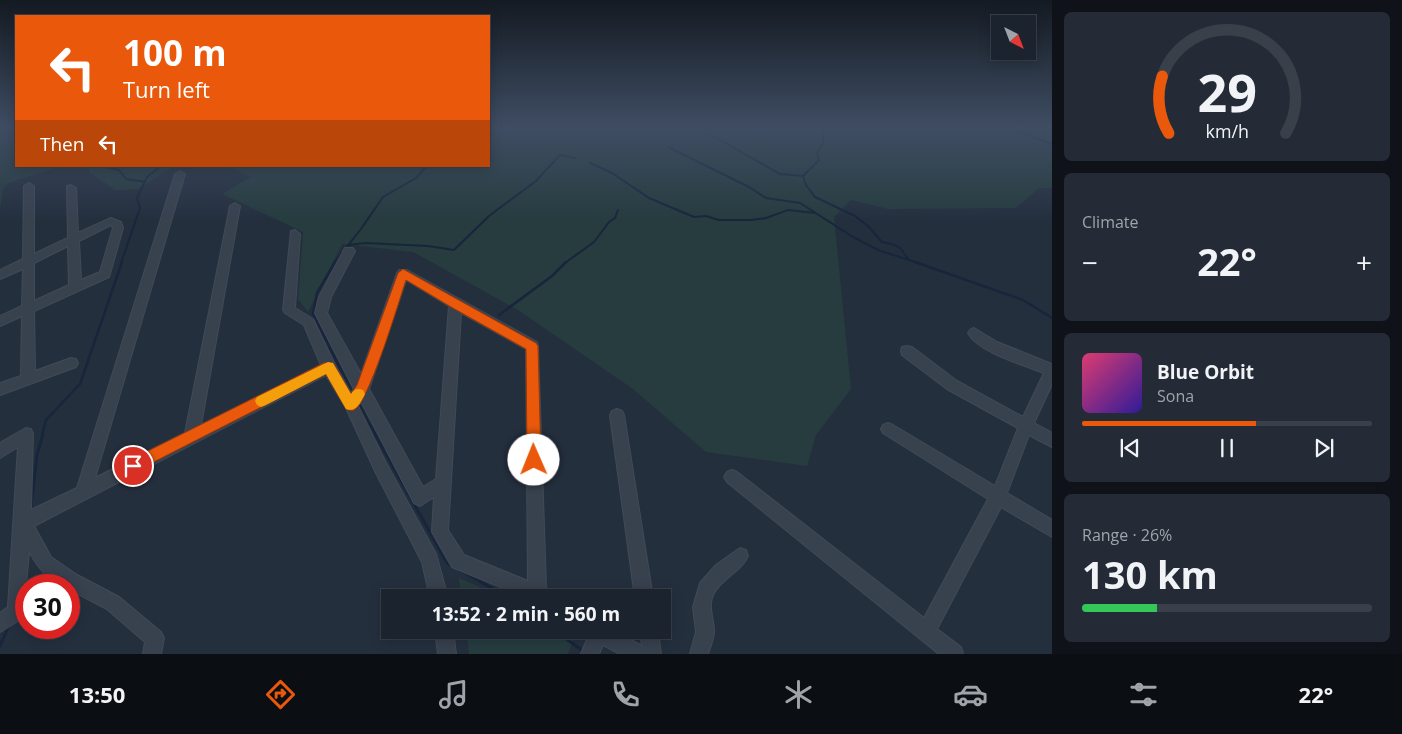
<!DOCTYPE html>
<meta charset="utf-8">
<style>
:root{--surface:#1b232e;--page:#242b36;--text:#f1f3f6;--muted:#a0a4aa;--line:#39404a;--accent:#ea580c}
body{margin:0;font-family:"Open Sans",sans-serif;background:var(--page);color:var(--text);height:100vh;display:flex;flex-direction:column;font-size:19px;white-space:nowrap}
*{box-sizing:border-box;margin:0}
p{font-size:16px;color:var(--muted)}
.icon{flex:none;width:28px;height:28px;fill:none;stroke:currentColor;stroke-width:2;stroke-linecap:round;stroke-linejoin:round}
.map{position:relative;flex:1;overflow:hidden}
.drawer{display:flex;flex-direction:column;gap:12px;padding:12px;background:#0f1319;width:350px}
.drawer>*{flex:none}
.guide{position:absolute;left:15px;top:15px;width:475px;height:152px;border-radius:0px;box-shadow:0 2px 12px #0003,0 0 0 1px var(--line);background:#ea580c;color:#fff;overflow:hidden}
.needle{width:32px;rotate:138deg}
.fabs{position:absolute;left:991px;top:15px;display:grid;gap:10px}
.fabs a{display:grid;place-items:center;width:45px;height:45px;border-radius:0px;background:var(--surface);box-shadow:0 2px 12px #0003,0 0 0 1px var(--line);font-size:25px}
.speed{position:absolute;left:15px;top:574px;display:flex;gap:10px;font-size:25px;font-weight:700;text-align:center}
.speed>*{display:grid;place-content:center;width:65px;height:65px;border-radius:50%;background:var(--surface);box-shadow:0 2px 12px #0003,0 0 0 1px var(--line);line-height:1}
.speed .limit{border:8px solid #d22;background:#fff;color:#111}
.pin{position:absolute;display:grid;place-items:center;width:42px;height:42px;color:#fff;margin:-21px;border:2px solid #fff;border-radius:50%;box-shadow:0 1px 5px #0007}
.me{position:absolute;width:55px;margin:-28px;rotate:359deg;stroke-linejoin:round;filter:drop-shadow(0 0 4px #0008)}
.turn{display:flex;align-items:center;gap:18px;height:105px;padding:0 25px;font-size:22px}
.turn .icon{width:65px;height:65px;stroke-width:2.5}
.turn b{display:block;font-size:35px;line-height:42px}
.then{display:flex;align-items:center;height:48px;padding:0 25px;background:#0003;gap:10px;font-size:19px}
.big{font-size:38px;font-weight:700;line-height:1.1}
.drawer .widget{flex:1;display:flex;flex-direction:column;justify-content:center;gap:8px;min-width:0;padding:0 18px;border-radius:8px;background:var(--page)}
.drawer .dial{align-items:center;gap:0}
.dial svg{height:130px;overflow:visible;fill:none;stroke:var(--line);stroke-width:7;stroke-linecap:round;text-anchor:middle}
.dial text{fill:var(--text);stroke:none}
.song{display:flex;align-items:center;gap:15px}
.cover{width:60px;height:60px;border-radius:8px;background:linear-gradient(135deg,hsl(340 70% 55%),hsl(250 70% 35%))}
.played{height:5px;border-radius:2px;background:linear-gradient(90deg,var(--accent) 60%,var(--line) 60%)}
.keys{display:flex;justify-content:space-around;direction:ltr}
.heat{display:flex;justify-content:space-between;align-items:center;font-size:28px;direction:ltr}
.charge{height:8px;border-radius:4px;background:linear-gradient(90deg,#34c759 26%,var(--line) 0)}
.trip{position:absolute;left:381px;top:589px;width:290px;height:50px;border-radius:0px;background:var(--surface);box-shadow:0 2px 12px #0003,0 0 0 1px var(--line);font-weight:700;line-height:50px;text-align:center}
.dock{display:flex;height:80px;justify-content:space-around;align-items:center;background:#0b0e12;color:var(--muted)}
.dock .icon{width:35px;height:35px}
.dock .active{color:var(--accent)}
.dock b{font-size:22px;color:var(--text)}
main{display:flex;flex:1;min-height:0}
.map>svg:first-child{display:block}
.green{fill:#263c3f}
.lines{fill:none;stroke-linecap:round;stroke-linejoin:round}
.stream-far2{stroke:#17263c;stroke-width:2}
.stream-far1{stroke:#17263c;stroke-width:2.5}
.stream{stroke:#17263c;stroke-width:3}
.minor-casing{stroke:#414a57;stroke-width:2}
.minor{fill:#38414e;fill-rule:evenodd}
.route{fill:#ea580c;stroke:#983908}
.slow{fill:#f59e0b}
</style>
<main>
<div class="map">
<svg width="1052" height="654" viewBox="0 0 1052 654">
<rect width="100%" height="100%" fill="#242f3e"/>
<g class="green">
<path d="M0,128h16v38h46l-54,17 -5,6 -3,21z"/>
<path d="M489,128h563v60h-13l-23,20 -128,1 -37,-9 -17,17 17,172 -35,46 -9,31 -101,-14 -73,-63 -115,-79 -105,-58 -71,-8 -34,68 -10,-13 5,-67 -81,-38 28,-17 -22,-11h261z"/>
<path d="M89,166h85l-36,23 -23,1 -26,-18z"/>
<path d="M459,578l44,19h-42z"/>
<path d="M466,630h111l-9,24h-99z"/>
</g>
<g class="lines">
<g class="stream-far2">
<path d="M824,128l-1,16 -6,9 2,7 -16,16 3,9 9,12 40,19 13,10 14,16 13,3 6,4 8,11 10,3"/>
<path d="M1008,128l44,16"/>
<path d="M0,131l16,-3"/>
<path d="M706,132l74,42 23,2"/>
<path d="M668,147l81,40 17,11 34,5 53,34 25,13 31,10"/>
<path d="M590,163l22,10 37,25 45,19 12,-1 13,4h32l15,-2 22,-8 27,3"/>
<path d="M100,166l19,4 7,9 19,3"/>
<path d="M348,245l18,-2 62,3 26,4 35,-34 47,-35 24,-26 15,3"/>
<path d="M121,263l19,-55 -3,-10 10,-21 14,-11"/>
<path d="M334,263l27,-34 22,-32 33,-19 11,-12"/>
<path d="M565,263l29,-21 15,-20 6,-4 3,-8"/>
</g>
<g class="stream-far1">
<path d="M335,262l-18,31 -4,21 39,78"/>
<path d="M915,262l108,38 29,18"/>
<path d="M499,315l53,-39 14,-14"/>
<path d="M359,405l17,30"/>
<path d="M42,435l4,-15 34,-36 42,-122"/>
</g>
<g class="stream">
<path d="M375,434l72,129 6,4"/>
<path d="M31,508l6,-53 6,-21"/>
<path d="M458,569l51,29"/>
<path d="M554,630l33,24"/>
<path d="M0,646l10,-23"/>
</g>
<defs>
<g id="minor">
<path d="M180,171l5,3 -90,304 90,-45 45,-227 5,-3 5,3 -39,219 120,-60 -17,-40 -19,-12 -2,-3 8,-79 4,-1 5,4 -5,74 18,11 22,46 16,28 3,-4 -39,-76 4,-16 26,-49h8l2,3 -24,46 -4,16 34,61 36,-101 2,-3h8l130,72 1,4 8,243 6,9h-25l-75,-31 -20,-35 2,-35 -14,9 -6,-3 -53,-102 -3,5 28,57 50,91 12,44h-18l-8,-36 -46,-89 -30,-65 -20,-33 -292,151 17,31 26,18 42,22 42,35 3,6 -3,16h-18l2,-12 -38,-33 -38,-20v-4c-19,0 -32,-19 -40,-34l-3,34v31l-26,16v-19l8,-6 10,-160 -18,11v-15l26,-15 5,1 2,5 -2,76 46,-22 98,-314zM406,280l43,26 -13,173 -13,8 -54,-98zM461,313l65,36 2,232 -64,-26 -16,-25z"/>
<path d="M29,183l5,3v68l34,-16 -1,-52 4,-1 5,3 2,45 33,-15 10,4 2,6 -14,49 -75,34 1,60 36,-13 5,1 2,4 -2,4 -76,28v-12l21,-7 1,-60 -22,10v-10l22,-10 1,-37 -23,10v-9l23,-11 1,-73zM111,225l2,3 -13,44 -19,8 -2,-39zM68,246l1,39 -35,16v-38z"/>
<path d="M974,328l23,14 55,22v20l-18,39 18,10v14l-23,-12 -22,58 45,27v17l-51,-30 -64,122 24,18 2,7h-24l-212,-172 -3,-5 3,-5 5,-2 5,2 187,146 64,-119 -105,-66 -2,-4 2,-4 5,-2 5,2 102,61 23,-58 -71,-39 -45,-34 -1,-4 1,-4 5,-1 5,1 45,34 66,36 21,-44c-20,-8 -66,-21 -76,-40l2,-3z"/>
<path d="M617,409l5,2 2,4 29,183h-18l-25,-183 2,-4z"/>
<path d="M740,548l6,2 2,6c-6,15 -26,22 -34,37 -7,12 0,26 0,38 0,8 -4,16 -6,23h-18l6,-22 -3,-25 7,-24 16,-18z"/>
<path d="M435,630h18l3,24h-18z"/>
<path d="M585,630h27l30,16 -2,-16h18l3,24h-41l-17,-9 -4,9h-18l7,-17z"/>
</g>
</defs>
<use href="#minor" class="minor-casing"/>
<use href="#minor" class="minor"/>
</g>
<linearGradient id="sky" x2="0" y2="1"><stop stop-color="#141a22"/><stop offset="0.58" stop-color="#3f4d63"/><stop offset="1" stop-color="#3f4d63" stop-opacity="0"/></linearGradient>
<rect width="1052" height="220" fill="url(#sky)"/>
<path class="route" d="M403,269l133,74 2,3 3,114 -2,5 -5,1 -5,-1 -2,-5 -1,-111 -75,-42 -45,-27c-7,21 -37,122 -52,130 -3,1 -4,0 -8,-1l-20,-35 -188,96 -5,2 -5,-2 -2,-4 2,-5 196,-98h9l18,31 6,-9 41,-112z"/>
<path class="slow" d="M328,362l5,1 18,31c3,-5 6,-6 12,-4l2,4c-4,8 -9,19 -19,15l-20,-35 -60,31 -5,2 -4,-2 -2,-4 2,-4z"/>
</svg>
<div class="fabs">
<a><svg class="needle" viewBox="-14 -14 28 28"><path d="M0-13l5 13h-10z" fill="#e53935"/><path d="M0 13l5-13h-10z" fill="#a0a4aa"/></svg></a>
</div>
<div class="speed"><div class="limit">30</div></div>
<div class="pin" style="left:133px;top:466px;background:#d93025"><svg class="icon" aria-label="arrive" viewBox="0 0 24 24"><path d="M6 21V4h12l-3 4 3 4H6"/></svg></div>
<svg class="me" style="left:534px;top:460px" viewBox="-20 -20 40 40"><circle r="19" fill="#fff"/><path d="M0-13L10 11 0 6-10 11z" fill="#ea580c"/></svg>
<div class="trip">13:52 · 2 min · 560 m</div>
<div class="guide">
<div class="turn"><svg class="icon" aria-label="left" viewBox="0 0 24 24"><path d="M17 20v-9H6M10 6l-5 5 5 5"/></svg><div><b>100 m</b>Turn left</div></div>
<div class="then">Then<svg class="icon" aria-label="left" viewBox="0 0 24 24"><path d="M17 20v-9H6M10 6l-5 5 5 5"/></svg></div>
</div>
</div>
<section class="drawer">
<div class="widget dial"><svg viewBox="0 0 100 80">
<path d="M14 69A42 42 0 1 1 86 69"/>
<path d="M14 69A42 42 0 0 1 10 34" stroke="#ea580c"/>
<text x="50" y="56" font-size="32" font-weight="700">29</text>
<text x="50" y="72" font-size="11">km/h</text>
</svg></div>
<div class="widget"><p>Climate</p>
<div class="heat"><a>−</a><b class="big">22°</b><a>+</a></div>
</div>
<div class="widget">
<div class="song"><i class="cover"></i><div><b>Blue Orbit</b><p>Sona</p></div></div>
<div class="played"></div>
<div class="keys"><svg class="icon" aria-label="previous" viewBox="0 0 24 24"><path d="M18 5L8 12l10 7zM5 5v14"/></svg><svg class="icon" aria-label="pause" viewBox="0 0 24 24"><path d="M8 5v14M16 5v14"/></svg><svg class="icon" aria-label="next" viewBox="0 0 24 24"><path d="M6 5l10 7-10 7zM19 5v14"/></svg></div>
</div>
<div class="widget"><p>Range · 26%</p><b class="big">130 km</b><div class="charge"></div></div>
</section>
</main>
<nav class="dock">
<b>13:50</b>
<svg class="icon active" aria-label="directions" viewBox="0 0 24 24"><path d="M12 3l9 9-9 9-9-9zM9 14v-3h6M13 9l2 2-2 2"/></svg>
<svg class="icon" aria-label="music" viewBox="0 0 24 24"><path d="M9 18V5l10-2v13"/><circle cx="6" cy="18" r="3"/><circle cx="16" cy="16" r="3"/></svg>
<svg class="icon" aria-label="phone" viewBox="0 0 24 24"><path d="M5 4h4l2 5-3 2q2 4 5 5l2-3 5 2v4C11 20 4 13 5 4z"/></svg>
<svg class="icon" aria-label="climate" viewBox="0 0 24 24"><path d="M12 3v18M4 7l16 10M4 17L20 7"/></svg>
<svg class="icon" aria-label="car" viewBox="0 0 24 24"><path d="M5 17H2v-5l4-1 3-4h7l3 4 3 1v5h-3M9 17h6M6 11h13"/><circle cx="7" cy="17" r="2"/><circle cx="17" cy="17" r="2"/></svg>
<svg class="icon" aria-label="filters" viewBox="0 0 24 24"><path d="M4 7h16M4 17h16"/><circle cx="9" cy="7" r="2"/><circle cx="15" cy="17" r="2"/></svg>
<b>22°</b>
</nav>
